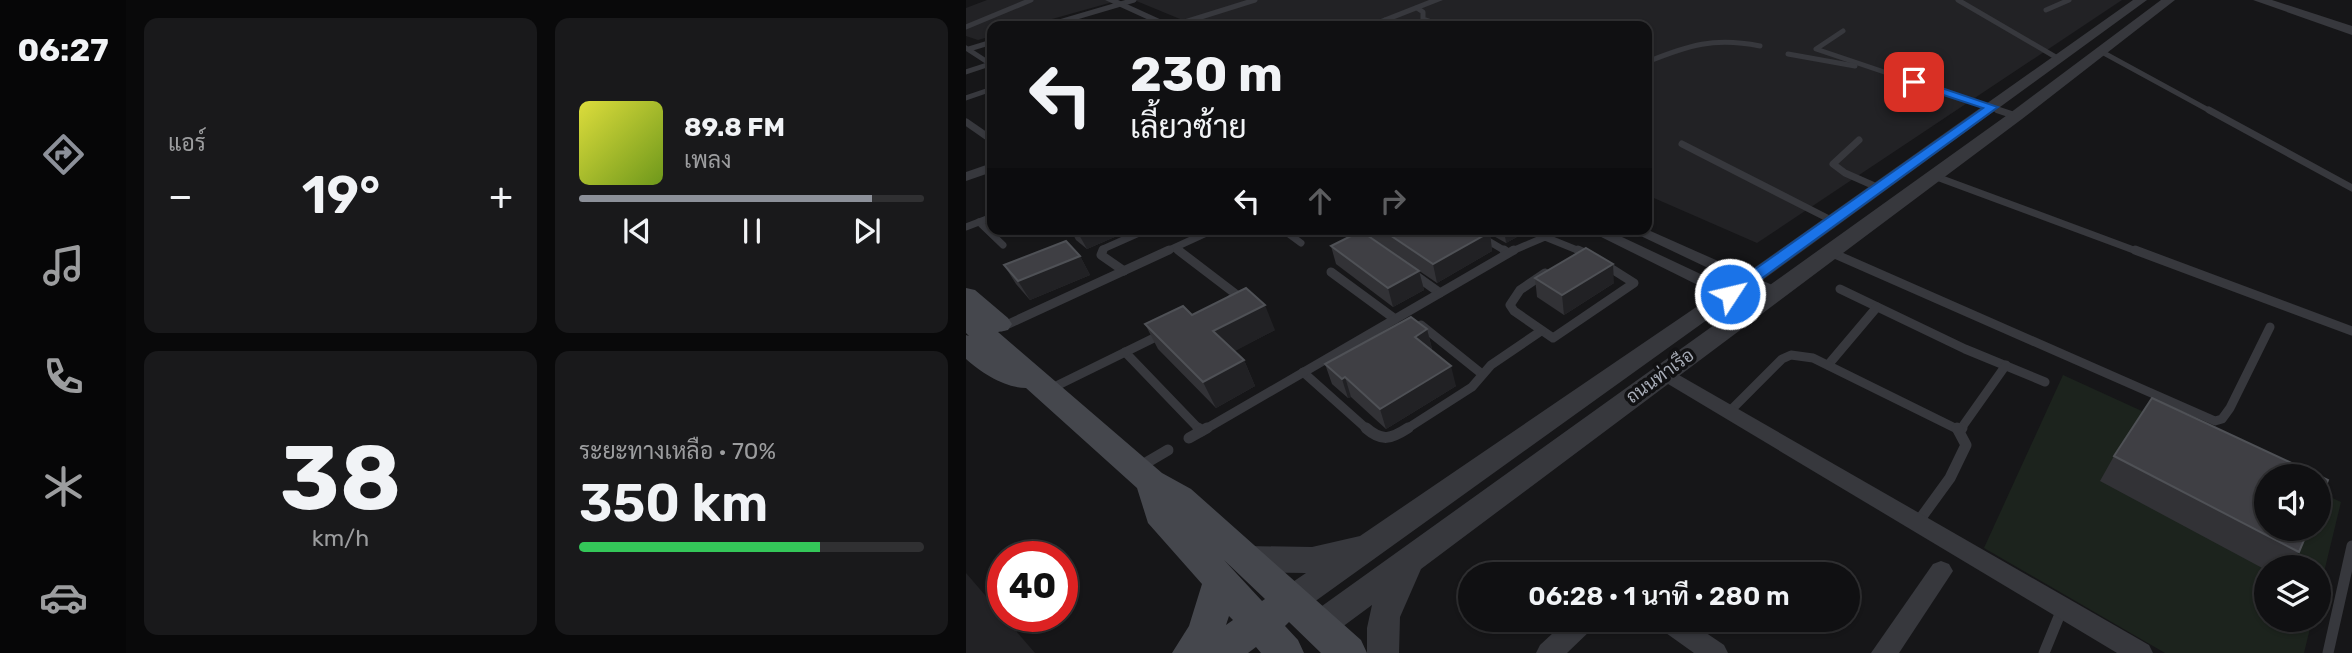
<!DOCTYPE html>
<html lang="th">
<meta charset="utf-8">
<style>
:root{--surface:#101012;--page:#19191b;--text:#f1f3f6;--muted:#9c9d9f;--line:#303032;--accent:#8c9099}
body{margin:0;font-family:Rubik,Sarabun,sans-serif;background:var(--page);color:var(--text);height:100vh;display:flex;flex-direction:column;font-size:26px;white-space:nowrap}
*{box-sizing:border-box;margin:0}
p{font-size:23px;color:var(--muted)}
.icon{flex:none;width:38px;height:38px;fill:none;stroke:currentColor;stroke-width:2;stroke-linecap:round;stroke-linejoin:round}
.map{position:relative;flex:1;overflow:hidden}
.panel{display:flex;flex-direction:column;gap:18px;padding:18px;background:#09090a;width:840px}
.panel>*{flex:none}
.guide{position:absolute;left:21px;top:21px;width:665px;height:214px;border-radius:14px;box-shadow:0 2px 5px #0004,0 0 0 2px var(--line);background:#101012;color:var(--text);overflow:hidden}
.controls{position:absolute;left:1288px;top:464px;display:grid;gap:14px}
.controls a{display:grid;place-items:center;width:77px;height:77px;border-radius:50%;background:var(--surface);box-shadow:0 2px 5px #0004,0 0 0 2px var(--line);font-size:35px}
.speed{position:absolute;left:21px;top:541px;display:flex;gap:14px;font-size:35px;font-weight:700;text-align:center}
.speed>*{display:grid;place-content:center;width:91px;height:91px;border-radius:50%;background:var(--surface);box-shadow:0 2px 5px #0004,0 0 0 2px var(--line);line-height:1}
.speed .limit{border:10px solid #d22;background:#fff;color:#111}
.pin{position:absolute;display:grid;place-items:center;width:60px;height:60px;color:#fff;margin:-30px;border-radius:14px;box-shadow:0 4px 10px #0006}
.me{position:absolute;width:77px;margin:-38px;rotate:55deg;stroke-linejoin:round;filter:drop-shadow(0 0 5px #0008)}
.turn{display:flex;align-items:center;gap:24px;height:147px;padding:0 28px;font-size:32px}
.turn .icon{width:91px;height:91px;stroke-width:2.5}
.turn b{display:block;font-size:49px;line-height:60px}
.lanes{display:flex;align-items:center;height:66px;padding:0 28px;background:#0003;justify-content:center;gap:35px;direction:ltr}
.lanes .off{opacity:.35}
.big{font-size:52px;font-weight:600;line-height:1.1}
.panel .widget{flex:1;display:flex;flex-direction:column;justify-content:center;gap:10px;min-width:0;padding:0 24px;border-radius:14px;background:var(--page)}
.panel .dial{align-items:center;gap:0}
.dial b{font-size:91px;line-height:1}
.song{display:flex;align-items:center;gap:21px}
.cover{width:84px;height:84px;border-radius:10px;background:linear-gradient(135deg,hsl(60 70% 55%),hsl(80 70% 35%))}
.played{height:7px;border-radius:4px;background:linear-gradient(90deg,var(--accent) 85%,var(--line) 85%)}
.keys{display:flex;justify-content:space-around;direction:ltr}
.heat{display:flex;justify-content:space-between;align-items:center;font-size:38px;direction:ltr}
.charge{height:10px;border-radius:5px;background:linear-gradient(90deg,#34c759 70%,var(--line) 0)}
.panel .tiles{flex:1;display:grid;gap:18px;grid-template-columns:repeat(2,1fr)}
.trip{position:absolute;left:492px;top:562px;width:402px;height:70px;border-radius:35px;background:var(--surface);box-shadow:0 2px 5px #0004,0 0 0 2px var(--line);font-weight:600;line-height:70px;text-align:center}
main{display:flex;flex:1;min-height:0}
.tabs{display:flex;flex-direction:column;width:126px;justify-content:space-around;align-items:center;background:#060607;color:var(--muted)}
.tabs .icon{width:49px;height:49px}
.tabs .selected{color:var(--accent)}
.tabs b{font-size:32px;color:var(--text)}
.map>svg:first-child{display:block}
.built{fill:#222225}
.green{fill:#1c231d}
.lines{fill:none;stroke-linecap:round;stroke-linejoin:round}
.service-far3{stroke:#37383d;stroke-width:5}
.service-far2{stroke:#37383d;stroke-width:7}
.service-far1{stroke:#37383d;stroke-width:9}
.service{stroke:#37383d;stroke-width:11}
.minor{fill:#37383d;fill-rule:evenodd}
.tertiary{fill:#37383d;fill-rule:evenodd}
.secondary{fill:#45474d;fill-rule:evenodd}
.wall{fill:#323236}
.shaded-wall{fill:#212124}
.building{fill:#3f3f44;stroke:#4f5156;stroke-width:2}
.route{fill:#1a73e8;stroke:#114b97;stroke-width:2}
.labels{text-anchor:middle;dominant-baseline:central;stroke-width:7;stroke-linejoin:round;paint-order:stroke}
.street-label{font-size:18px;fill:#a8adb8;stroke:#111113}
</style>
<main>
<nav class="tabs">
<b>06:27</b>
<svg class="icon selected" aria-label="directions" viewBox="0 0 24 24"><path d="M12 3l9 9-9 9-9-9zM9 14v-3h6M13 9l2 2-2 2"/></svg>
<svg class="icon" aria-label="music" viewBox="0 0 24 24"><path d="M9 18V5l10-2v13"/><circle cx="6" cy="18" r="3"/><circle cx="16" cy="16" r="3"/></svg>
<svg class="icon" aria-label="phone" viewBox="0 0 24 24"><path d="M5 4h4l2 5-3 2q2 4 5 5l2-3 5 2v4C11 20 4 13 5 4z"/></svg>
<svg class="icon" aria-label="climate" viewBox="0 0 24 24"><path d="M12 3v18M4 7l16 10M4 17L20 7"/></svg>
<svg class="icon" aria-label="car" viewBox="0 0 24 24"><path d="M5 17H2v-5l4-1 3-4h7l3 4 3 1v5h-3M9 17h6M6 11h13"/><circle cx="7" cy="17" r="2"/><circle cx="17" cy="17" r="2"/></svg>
</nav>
<section class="panel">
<div class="tiles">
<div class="widget"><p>แอร์</p>
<div class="heat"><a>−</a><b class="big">19°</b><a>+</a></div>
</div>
<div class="widget">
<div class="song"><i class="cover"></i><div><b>89.8 FM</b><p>เพลง</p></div></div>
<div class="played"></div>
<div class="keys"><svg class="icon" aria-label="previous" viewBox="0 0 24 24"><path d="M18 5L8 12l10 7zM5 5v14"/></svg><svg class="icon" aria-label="pause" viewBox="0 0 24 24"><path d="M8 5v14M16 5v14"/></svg><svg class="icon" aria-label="next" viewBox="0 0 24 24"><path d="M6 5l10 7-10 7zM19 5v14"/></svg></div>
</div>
<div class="widget dial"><b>38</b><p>km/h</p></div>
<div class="widget"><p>ระยะทางเหลือ · 70%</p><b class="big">350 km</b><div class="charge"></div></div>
</div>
</section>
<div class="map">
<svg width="1386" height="653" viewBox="0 0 1386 653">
<rect width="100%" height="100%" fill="#161618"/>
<g class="built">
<path d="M21,0h133l-93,26h-35v10l-14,4 -12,-4v-28z"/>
<path d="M168,0h988l-365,243 -110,-48v-169h-450z"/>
<path d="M0,573l37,43 32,37h-69z"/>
</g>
<path class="green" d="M1097,375l221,101h-18v52h53v-36l22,10 -22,91v-26h-53v53h46l-8,33h-139l-181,-105z"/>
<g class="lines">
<g class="service-far3">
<path d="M992,0l101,59"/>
<path d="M451,8l6,4v7l21,7"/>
<path d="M1080,10l23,-10"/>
<path d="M419,20l14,6"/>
<path d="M80,26l88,-26"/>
<path d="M206,26l83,-26"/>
<path d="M0,27l65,-27"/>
<path d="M877,31l-27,18 187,63"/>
<path d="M0,48l26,17"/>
<path d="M3,49l23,-7"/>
<path d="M1136,52l110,60"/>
<path d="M822,54l67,12"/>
<path d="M681,62c42,-17 67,-25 113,-16"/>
<path d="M0,72l24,-8"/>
<path d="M0,98l26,-9"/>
</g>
<g class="service-far2">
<path d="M1032,110l18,6"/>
<path d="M1243,110l143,78"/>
<path d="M0,122l26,18"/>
<path d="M893,140l-26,24 12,9 34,15"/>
<path d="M716,144l151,77"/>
<path d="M968,176l205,76"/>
<path d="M13,222l24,23"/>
<path d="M0,227l26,-10"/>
<path d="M316,229l19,14"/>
<path d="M380,229l16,11"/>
<path d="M502,229l39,23"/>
<path d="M209,248l5,4"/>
<path d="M136,252l1,-3 45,-20"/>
<path d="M199,252l50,-23"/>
<path d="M544,252l35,-15 37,15"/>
</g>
<g class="service-far1">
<path d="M137,250l-2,5 23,16"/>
<path d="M212,250l59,45 -7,5"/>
<path d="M538,250l4,3"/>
<path d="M612,250l11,5"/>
<path d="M1169,250l217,81"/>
<path d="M864,252l385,169 7,-2 8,-11 40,-81"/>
<path d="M365,272l64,47"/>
<path d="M446,273l28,20"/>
<path d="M579,273l-25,17 -10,15 4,6 39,27 81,-55 -30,-19"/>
<path d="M874,289l125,60 80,33"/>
<path d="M455,325l61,49"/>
<path d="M36,327l167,-77"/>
<path d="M159,352l75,78"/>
<path d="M862,365l49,-58"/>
<path d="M337,372l65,58"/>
<path d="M82,390l114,-56"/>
<path d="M764,411l52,-52 9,-4 22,3 146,72"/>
<path d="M238,430l310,-180"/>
<path d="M439,430l67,-43 19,-22 50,-34"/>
<path d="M994,430l46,-65"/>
</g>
<g class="service">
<path d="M232,428l3,3"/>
<path d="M400,428c16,14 25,11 42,0"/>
<path d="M994,430l2,-2"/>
<path d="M223,438l18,-10"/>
<path d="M173,467l29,-17"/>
<path d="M952,522l32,-44 16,-33 -9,-17"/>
<path d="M1078,653l18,-44"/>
<path d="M1362,653l24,-107"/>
</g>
<g class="minor">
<path d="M139,0h13l57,26h-13z"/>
<path d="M463,0h14l-66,26h-14z"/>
<path d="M26,163v9l-26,9v-9z"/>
<path d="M619,229h20l155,73 3,4 -9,5 -6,-1z"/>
<path d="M660,229h20l133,59 2,4 -2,4h-12z"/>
<path d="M699,367l484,278 4,8h-36l-459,-275 -2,-5 2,-5z"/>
<path d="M975,561l8,3 4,7 -54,82h-28l62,-89z"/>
<path d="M601,620h29l-3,8 -26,25h-31l4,-8z"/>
<path d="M690,620h31l37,25 4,8h-34l-35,-25z"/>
</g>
<g class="tertiary">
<path d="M1167,0h14l-372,271 -472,339 -11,4 -11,-4 -5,-10 5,-10 25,-17 -60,-1 -11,-4 -4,-9 4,-9 11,-4 66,1 48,-11 401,-273z"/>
<path d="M1195,0h14l-153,119 -601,450 -21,48 -1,36h-32v-25l5,-23 -42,31 -11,5 -11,-5 -5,-10 5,-10 702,-503z"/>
<path d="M1287,0h19l80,26v9z"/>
</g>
<path class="secondary" d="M0,288l9,2 33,28 4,6 -4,6 -10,2 164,141 29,16 170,151 6,13h-46l-32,-31 -4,4 13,14 6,13h-43l-5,-6 -8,6h-76l17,-27 13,-42 -54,-61 -11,-35 -111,-100c-20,0 -45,-15 -60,-29v-24l3,1 -3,-3zM258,560l41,39 -3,2zM263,616l4,4 -7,5z"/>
</g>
<g class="wall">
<path d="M104,229h63l-46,20 -11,-9z"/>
<path d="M392,229h169l1,2 -22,12 -16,-9 2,17 -55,32z"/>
<path d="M365,246l88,25 5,19 -31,17 -57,-43z"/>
<path d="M114,256l10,19 -60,25 -14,-16 -12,-19z"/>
<path d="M569,278l79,5 -50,32 -27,-18z"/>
<path d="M226,315l83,15 -41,21 10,9 11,26 -39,22 -58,-59 -13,-25z"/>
<path d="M461,329l5,20h-2l26,37 -70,43 -35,-32 -3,1 -16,-14 -7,-20z"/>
<path d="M1148,456l185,96 -13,15h-20v3l-166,-89z"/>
</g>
<g class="shaded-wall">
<path d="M115,229h52l-46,20 -10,-18z"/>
<path d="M538,229h23l1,2 -22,12z"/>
<path d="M524,232l2,19 -55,32 -4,-19z"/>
<path d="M114,256l10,19 -60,25 -12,-19z"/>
<path d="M647,264l1,19 -50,32 -2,-20z"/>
<path d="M453,271l5,19 -31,17 -5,-19z"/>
<path d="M299,305l10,25 -51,27 -11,-26z"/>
<path d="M461,329l5,20 -13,7 -4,-19z"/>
<path d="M278,360l11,26 -39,22 -13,-26z"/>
<path d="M485,366l5,20 -70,43 -6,-20z"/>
<path d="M379,377l6,20 -3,1 -6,-19z"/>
</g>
<g class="building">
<path d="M415,229h104l5,3 -57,32z"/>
<path d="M395,231l58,40 -31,17 -57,-42z"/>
<path d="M100,241l14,15 -62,25 -14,-16z"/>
<path d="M620,248l27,16 -51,31 -27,-17z"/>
<path d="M280,288l19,17 -52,26 31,29 -41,22 -58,-58 38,-18 9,9z"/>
<path d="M445,317l16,12 -12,8 36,29 -71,43 -35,-32 -3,2 -17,-15z"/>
<path d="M1186,398l176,82 -9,24v-28h-53v52h43l-10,24 -185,-96z"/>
</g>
<path class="route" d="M944,80h8l80,27 -263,191h-11l-2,-4 2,-3 259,-183 -73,-24z"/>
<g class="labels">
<g class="street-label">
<text transform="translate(694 376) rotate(-36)">ถนนท่าเรือ</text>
</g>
</g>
</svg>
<div class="controls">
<a><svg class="icon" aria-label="sound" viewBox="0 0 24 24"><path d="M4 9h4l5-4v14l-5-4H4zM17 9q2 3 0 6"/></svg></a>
<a><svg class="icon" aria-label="layers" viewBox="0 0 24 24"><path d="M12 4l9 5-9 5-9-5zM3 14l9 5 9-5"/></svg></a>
</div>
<div class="speed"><div class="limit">40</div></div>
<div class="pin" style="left:948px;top:82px;background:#d93025"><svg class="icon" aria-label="arrive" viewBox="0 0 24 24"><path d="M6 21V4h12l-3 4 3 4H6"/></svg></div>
<svg class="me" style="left:764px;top:294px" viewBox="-20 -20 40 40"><circle r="17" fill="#1a73e8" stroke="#fff" stroke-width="3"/><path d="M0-11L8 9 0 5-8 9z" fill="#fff"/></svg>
<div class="trip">06:28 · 1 นาที · 280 m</div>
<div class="guide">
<div class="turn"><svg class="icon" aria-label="left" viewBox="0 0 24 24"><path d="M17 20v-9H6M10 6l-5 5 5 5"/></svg><div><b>230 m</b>เลี้ยวซ้าย</div></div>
<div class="lanes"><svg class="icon" aria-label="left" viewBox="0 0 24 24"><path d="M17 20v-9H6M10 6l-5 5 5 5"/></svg><svg class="icon off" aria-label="ahead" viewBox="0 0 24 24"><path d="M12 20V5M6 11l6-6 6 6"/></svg><svg class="icon off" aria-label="right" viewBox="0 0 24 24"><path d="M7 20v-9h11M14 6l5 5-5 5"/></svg></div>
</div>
</div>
</main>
